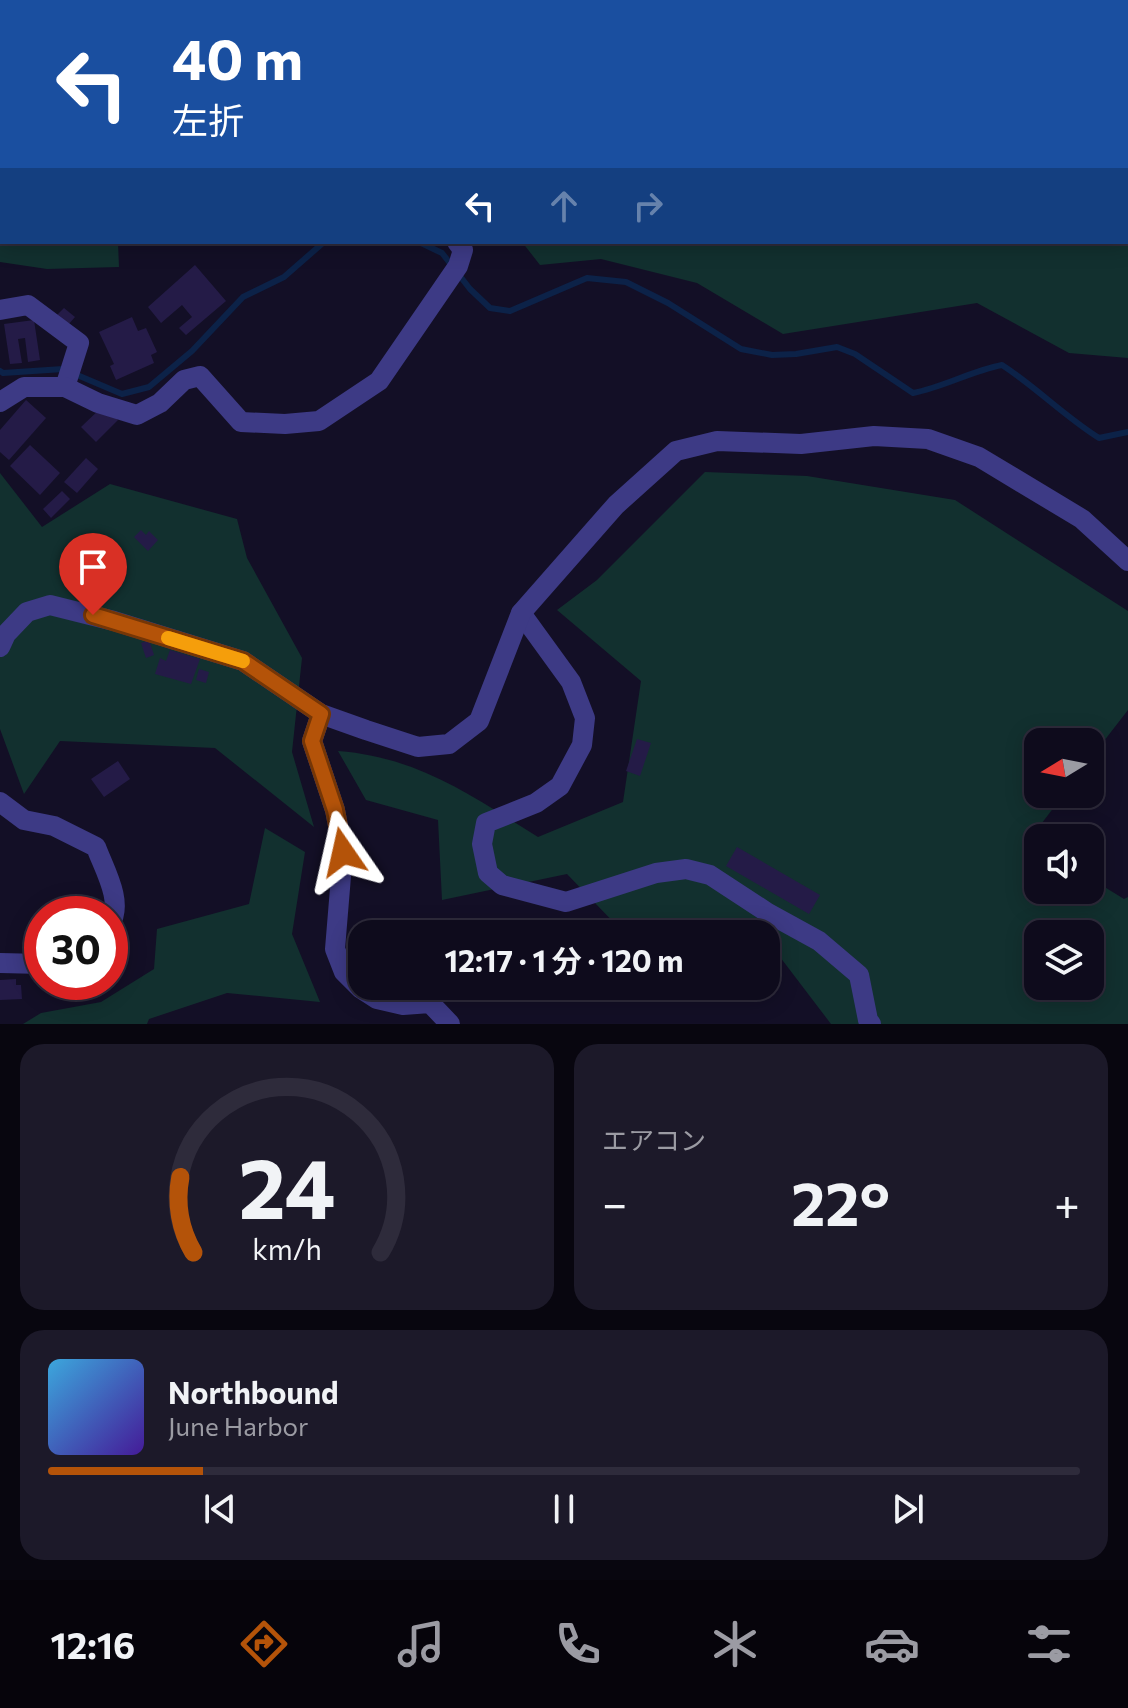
<!DOCTYPE html>
<html lang="ja">
<meta charset="utf-8">
<style>
:root{--surface:#0e0b1c;--page:#1c1929;--text:#f1f3f6;--muted:#9b9ba3;--line:#2e2b3b;--accent:#b45309}
body{margin:0;font-family:Commissioner,"Noto Sans JP",sans-serif;background:var(--page);color:var(--text);height:100vh;display:flex;flex-direction:column;font-size:30px;white-space:nowrap}
*{box-sizing:border-box;margin:0}
p{font-size:26px;color:var(--muted)}
.icon{flex:none;width:44px;height:44px;fill:none;stroke:currentColor;stroke-width:2;stroke-linecap:round;stroke-linejoin:round}
.map{position:relative;height:1024px;overflow:hidden}
.sheet{display:flex;flex-direction:column;gap:20px;padding:20px;background:#08060f;flex:1}
.sheet>*{flex:none}
.hud{position:absolute;left:0px;top:0px;width:1128px;height:244px;box-shadow:0 4px 20px #0003,0 0 0 2px var(--line);background:#1a4fa0;color:#fff;overflow:hidden}
.needle{width:52px;rotate:260deg}
.tools{position:absolute;left:1024px;top:728px;display:grid;gap:16px}
.tools a{display:grid;place-items:center;width:80px;height:80px;border-radius:16px;background:var(--surface);box-shadow:0 4px 20px #0003,0 0 0 2px var(--line);font-size:40px}
.speed{position:absolute;left:24px;top:896px;display:flex;gap:16px;font-size:40px;font-weight:700;text-align:center}
.speed>*{display:grid;place-content:center;width:104px;height:104px;border-radius:50%;background:var(--surface);box-shadow:0 4px 20px #0003,0 0 0 2px var(--line);line-height:1}
.speed .limit{border:12px solid #d22;background:#fff;color:#111}
.pin{position:absolute;display:grid;place-items:center;width:68px;height:68px;color:#fff;margin:-82px -34px;border-radius:50% 50% 50% 0;rotate:-45deg;box-shadow:0 0 8px #0007}
.pin .icon{rotate:45deg}
.me{position:absolute;width:88px;margin:-44px;rotate:349deg;stroke-linejoin:round;filter:drop-shadow(0 0 6px #0008)}
.turn{display:flex;align-items:center;gap:28px;height:168px;padding:0 40px;font-size:36px}
.turn .icon{width:104px;height:104px;stroke-width:2.5}
.turn b{display:block;font-size:56px;line-height:68px}
.lanes{display:flex;align-items:center;height:76px;padding:0 40px;background:#0003;justify-content:center;gap:40px;direction:ltr}
.lanes .off{opacity:.35}
.big{font-size:60px;font-weight:700;line-height:1.1}
.sheet .widget{flex:1;display:flex;flex-direction:column;justify-content:center;gap:12px;min-width:0;padding:0 28px;border-radius:24px;background:var(--page)}
.sheet .dial{align-items:center;gap:0}
.dial svg{height:208px;overflow:visible;fill:none;stroke:var(--line);stroke-width:7;stroke-linecap:round;text-anchor:middle}
.dial text{fill:var(--text);stroke:none}
.song{display:flex;align-items:center;gap:24px}
.cover{width:96px;height:96px;border-radius:12px;background:linear-gradient(135deg,hsl(200 70% 55%),hsl(260 70% 35%))}
.played{height:8px;border-radius:4px;background:linear-gradient(90deg,var(--accent) 15%,var(--line) 15%)}
.keys{display:flex;justify-content:space-around;direction:ltr}
.heat{display:flex;justify-content:space-between;align-items:center;font-size:44px;direction:ltr}
.sheet .tiles{flex:1;display:grid;gap:20px;grid-template-columns:1fr 1fr}
.widget:last-child{grid-column:span 2}
.trip{position:absolute;left:348px;top:920px;width:432px;height:80px;border-radius:24px;background:var(--surface);box-shadow:0 4px 20px #0003,0 0 0 2px var(--line);font-weight:700;line-height:80px;text-align:center}
.tab-bar{display:flex;height:128px;justify-content:space-around;align-items:center;background:#06040b;color:var(--muted)}
.tab-bar .icon{width:56px;height:56px}
.tab-bar .selected{color:var(--accent)}
.tab-bar b{font-size:36px;color:var(--text)}
.map>svg:first-child{display:block}
.green{fill:#12302f;fill-rule:evenodd}
.lines{fill:none;stroke-linecap:round;stroke-linejoin:round}
.stream{stroke:#0c2248;stroke-width:6}
.building{fill:#241b47}
.street{stroke:#3d3a85;stroke-width:20}
.route-casing{stroke:#753606;stroke-width:20}
.route{stroke:#b45309;stroke-width:14}
.slow{stroke:#f59e0b;stroke-width:14}
</style>
<div class="map">
<svg width="1128" height="1024" viewBox="0 0 1128 1024">
<rect width="100%" height="100%" fill="#130f26"/>
<g class="green">
<path d="M272,0h856v358l-59,-5 -92,-50 -194,31 -86,-51 -96,-24 -61,6 -18,-23h604v-240h-854z"/>
<path d="M0,8l2,234h116l1,25 -72,2 -47,-7z"/>
<path d="M705,472l102,4 148,24 173,111v99l-38,49v-17h-52v52h26l-35,46 9,6v44h52v-12l34,21 4,-2v127h-297l-51,-67 -14,-2v-21h-129l-14,-2 -56,-58 -125,26 -4,-80 -72,-20 -28,-49c80,6 134,45 200,86l85,-35 18,-121 -84,-71 40,-30zM1038,934h52v52h-52z"/>
<path d="M0,473l42,54 68,-43 127,35 10,39 55,100 -10,94 22,75 -99,-79 -155,-7 -36,53 -24,-65z"/>
<path d="M265,828l40,24 -13,82 28,68 -93,-9 -78,26 -2,5h-124l18,-11 60,-11 53,-33 3,-40 92,-25z"/>
</g>
<g class="lines">
<g class="stream">
<path d="M221,0v2"/>
<path d="M419,242l23,11 28,36 20,19 20,3 77,-33 39,4 42,21 73,46 31,6 24,-1 41,-7 18,7 58,39c31,-6 58,-22 89,-28 34,22 62,51 97,73l29,-6"/>
<path d="M0,371l3,2 60,-4 59,25 27,-7 43,-36 51,-54 41,-20 40,-35"/>
</g>
</g>
<g class="building">
<path d="M195,265l31,36 -40,34 -7,-7 13,-11 -10,-12 -21,18 -13,-16z"/>
<path d="M64,308l11,9 -7,8 -11,-10z"/>
<path d="M132,317l6,14 8,-3 11,24 -6,3 3,8 -38,17 -6,-14 4,-2 -15,-32z"/>
<path d="M34,320l6,40 -12,2 -3,-24 -7,1 4,24 -12,1 -6,-40z"/>
<path d="M26,400l20,18 -37,42 -9,-8v-22z"/>
<path d="M103,406l15,14 -22,22 -15,-15z"/>
<path d="M30,445l30,28 -20,22 -30,-29z"/>
<path d="M86,458l12,11 -21,24 -13,-11z"/>
<path d="M62,491l8,8 -19,19 -8,-9z"/>
<path d="M141,530l5,5 3,-4 9,9 -10,11 -14,-14z"/>
<path d="M149,640l5,15 -8,3 -5,-15z"/>
<path d="M170,650l30,9 -9,25 -36,-10 5,-16 6,3z"/>
<path d="M199,669l10,3 -3,11 -10,-3z"/>
<path d="M637,739l14,4 -11,33 -14,-5z"/>
<path d="M118,761l12,18 -26,18 -13,-18z"/>
<path d="M737,847l83,48 -11,19 -83,-48z"/>
<path d="M16,979v6h5l1,14 -22,1v-20z"/>
</g>
<g class="lines">
<g class="street">
<path d="M237,2v-2"/>
<path d="M0,310l28,-5 51,38 -14,44"/>
<path d="M0,402l24,-15h41l33,16 39,12 23,-12 24,-23 16,-4 41,46 44,2 34,-3 60,-40 79,-115 5,-16 -6,-8"/>
<path d="M521,613l50,69 14,36 -3,27 -22,41 -24,17 -50,20 -4,21 6,29 14,12 64,17 90,-29 30,-4 24,6 58,38 51,28 40,34 9,45 3,4"/>
<path d="M0,647l6,-13 21,-22 23,-7 64,16 129,40 78,53 45,16 52,17 31,-3 30,-23 42,-108 95,-108 60,-54 41,-10 84,3 73,-8 54,3 51,18 103,62 46,42"/>
<path d="M321,714l-9,27 23,69 8,42 -8,97 9,23 16,16 17,11 26,6 27,-2 20,21"/>
<path d="M0,802l24,18 30,6 42,21c8,22 28,55 14,77"/>
<path d="M0,963l42,1"/>
</g>
</g>
<g class="lines">
<defs>
<path id="route" d="M93,615l150,46 78,53 -9,27 23,69 8,42"/>
</defs>
<use href="#route" class="route-casing"/>
<use href="#route" class="route"/>
<path class="slow" d="M168,638l75,23"/>
</g>
</svg>
<div class="tools">
<a><svg class="needle" viewBox="-14 -14 28 28"><path d="M0-13l5 13h-10z" fill="#e53935"/><path d="M0 13l5-13h-10z" fill="#9b9ba3"/></svg></a>
<a><svg class="icon" aria-label="sound" viewBox="0 0 24 24"><path d="M4 9h4l5-4v14l-5-4H4zM17 9q2 3 0 6"/></svg></a>
<a><svg class="icon" aria-label="layers" viewBox="0 0 24 24"><path d="M12 4l9 5-9 5-9-5zM3 14l9 5 9-5"/></svg></a>
</div>
<div class="speed"><div class="limit">30</div></div>
<div class="pin" style="left:93px;top:615px;background:#d93025"><svg class="icon" aria-label="arrive" viewBox="0 0 24 24"><path d="M6 21V4h12l-3 4 3 4H6"/></svg></div>
<svg class="me" style="left:343px;top:852px" viewBox="-20 -20 40 40"><path d="M0-17L14 15 0 8-14 15z" fill="#b45309" stroke="#fff" stroke-width="4"/></svg>
<div class="trip">12:17 · 1 分 · 120 m</div>
<div class="hud">
<div class="turn"><svg class="icon" aria-label="left" viewBox="0 0 24 24"><path d="M17 20v-9H6M10 6l-5 5 5 5"/></svg><div><b>40 m</b>左折</div></div>
<div class="lanes"><svg class="icon" aria-label="left" viewBox="0 0 24 24"><path d="M17 20v-9H6M10 6l-5 5 5 5"/></svg><svg class="icon off" aria-label="ahead" viewBox="0 0 24 24"><path d="M12 20V5M6 11l6-6 6 6"/></svg><svg class="icon off" aria-label="right" viewBox="0 0 24 24"><path d="M7 20v-9h11M14 6l5 5-5 5"/></svg></div>
</div>
</div>
<section class="sheet">
<div class="tiles">
<div class="widget dial"><svg viewBox="0 0 100 80">
<path d="M14 69A42 42 0 1 1 86 69"/>
<path d="M14 69A42 42 0 0 1 9 40" stroke="#b45309"/>
<text x="50" y="56" font-size="32" font-weight="700">24</text>
<text x="50" y="72" font-size="11">km/h</text>
</svg></div>
<div class="widget"><p>エアコン</p>
<div class="heat"><a>−</a><b class="big">22°</b><a>+</a></div>
</div>
<div class="widget">
<div class="song"><i class="cover"></i><div><b>Northbound</b><p>June Harbor</p></div></div>
<div class="played"></div>
<div class="keys"><svg class="icon" aria-label="previous" viewBox="0 0 24 24"><path d="M18 5L8 12l10 7zM5 5v14"/></svg><svg class="icon" aria-label="pause" viewBox="0 0 24 24"><path d="M8 5v14M16 5v14"/></svg><svg class="icon" aria-label="next" viewBox="0 0 24 24"><path d="M6 5l10 7-10 7zM19 5v14"/></svg></div>
</div>
</div>
</section>
<nav class="tab-bar">
<b>12:16</b>
<svg class="icon selected" aria-label="directions" viewBox="0 0 24 24"><path d="M12 3l9 9-9 9-9-9zM9 14v-3h6M13 9l2 2-2 2"/></svg>
<svg class="icon" aria-label="music" viewBox="0 0 24 24"><path d="M9 18V5l10-2v13"/><circle cx="6" cy="18" r="3"/><circle cx="16" cy="16" r="3"/></svg>
<svg class="icon" aria-label="phone" viewBox="0 0 24 24"><path d="M5 4h4l2 5-3 2q2 4 5 5l2-3 5 2v4C11 20 4 13 5 4z"/></svg>
<svg class="icon" aria-label="climate" viewBox="0 0 24 24"><path d="M12 3v18M4 7l16 10M4 17L20 7"/></svg>
<svg class="icon" aria-label="car" viewBox="0 0 24 24"><path d="M5 17H2v-5l4-1 3-4h7l3 4 3 1v5h-3M9 17h6M6 11h13"/><circle cx="7" cy="17" r="2"/><circle cx="17" cy="17" r="2"/></svg>
<svg class="icon" aria-label="filters" viewBox="0 0 24 24"><path d="M4 7h16M4 17h16"/><circle cx="9" cy="7" r="2"/><circle cx="15" cy="17" r="2"/></svg>
</nav>
